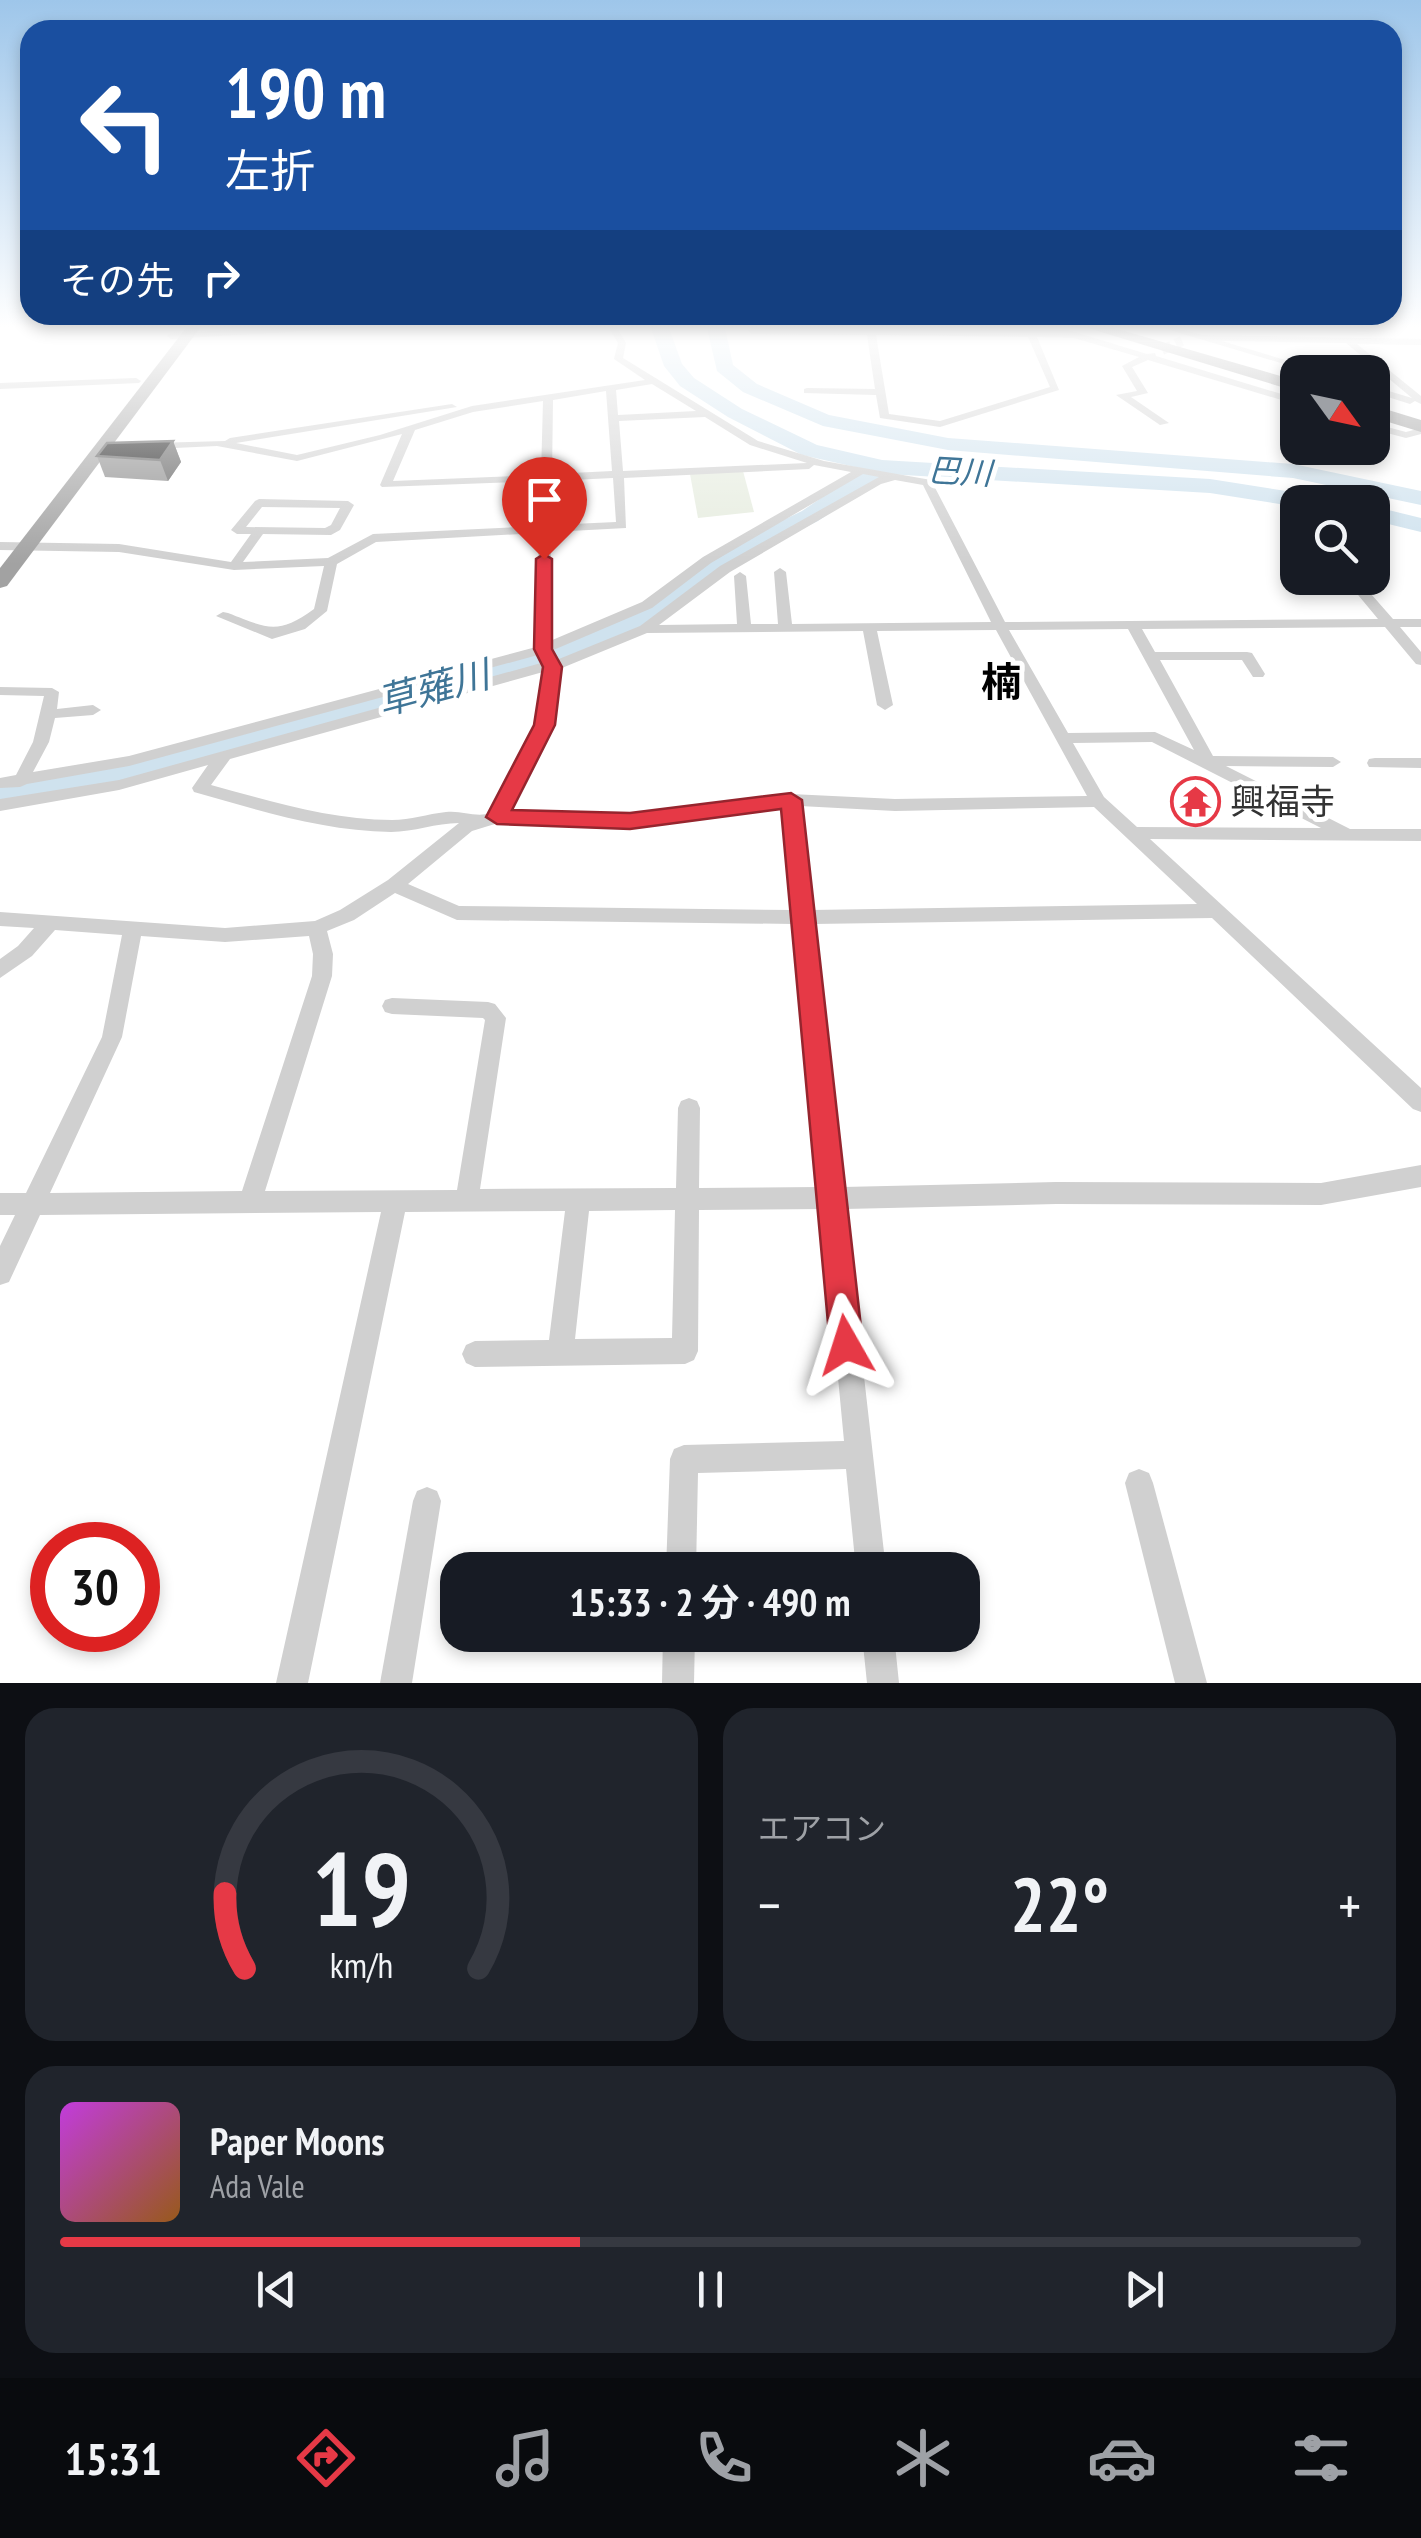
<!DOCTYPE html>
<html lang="ja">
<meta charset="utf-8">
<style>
:root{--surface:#171b24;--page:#20242c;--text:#f1f3f6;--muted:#9ea1a6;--line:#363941;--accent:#e63946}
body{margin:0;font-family:"PT Sans Narrow","Noto Sans JP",sans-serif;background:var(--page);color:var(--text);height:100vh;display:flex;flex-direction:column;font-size:38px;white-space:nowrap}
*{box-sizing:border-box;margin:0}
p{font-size:32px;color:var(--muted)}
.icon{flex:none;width:55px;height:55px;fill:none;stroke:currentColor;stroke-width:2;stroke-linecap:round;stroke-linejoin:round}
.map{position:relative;height:1683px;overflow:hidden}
.sheet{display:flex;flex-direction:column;gap:25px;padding:25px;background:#0d0f14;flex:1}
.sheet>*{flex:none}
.banner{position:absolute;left:20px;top:20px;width:1382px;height:305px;border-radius:30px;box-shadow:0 5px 15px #0003;background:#1a4fa0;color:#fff;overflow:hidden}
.needle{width:65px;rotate:123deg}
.controls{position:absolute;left:1280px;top:355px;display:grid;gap:20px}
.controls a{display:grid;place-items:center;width:110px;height:110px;border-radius:20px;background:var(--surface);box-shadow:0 5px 15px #0003;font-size:50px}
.speed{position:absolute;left:30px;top:1522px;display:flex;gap:20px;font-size:50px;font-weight:700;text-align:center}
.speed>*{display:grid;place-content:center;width:130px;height:130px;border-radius:50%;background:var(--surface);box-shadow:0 5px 15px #0003;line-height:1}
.speed .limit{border:15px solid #d22;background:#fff;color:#111}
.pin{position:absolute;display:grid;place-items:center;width:85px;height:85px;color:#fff;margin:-102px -42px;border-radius:50% 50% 50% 0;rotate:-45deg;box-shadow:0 0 10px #0007}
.pin .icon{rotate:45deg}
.me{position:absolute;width:110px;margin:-55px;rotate:354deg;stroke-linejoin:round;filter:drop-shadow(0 0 8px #0008)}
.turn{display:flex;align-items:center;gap:35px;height:210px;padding:0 40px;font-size:45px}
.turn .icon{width:130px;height:130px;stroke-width:2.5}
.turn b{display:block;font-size:70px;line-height:85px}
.then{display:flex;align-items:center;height:95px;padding:0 40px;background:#0003;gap:20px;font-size:38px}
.big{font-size:75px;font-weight:700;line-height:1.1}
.sheet .tile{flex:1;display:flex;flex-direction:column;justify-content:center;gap:15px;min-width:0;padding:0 35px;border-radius:30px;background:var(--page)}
.sheet .dial{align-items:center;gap:0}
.dial svg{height:260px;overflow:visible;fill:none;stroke:var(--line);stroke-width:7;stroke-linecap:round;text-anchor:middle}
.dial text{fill:var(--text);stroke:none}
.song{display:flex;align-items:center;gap:30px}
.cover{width:120px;height:120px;border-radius:15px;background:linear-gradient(135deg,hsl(290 70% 55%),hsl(30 70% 35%))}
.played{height:10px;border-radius:5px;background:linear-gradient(90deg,var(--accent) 40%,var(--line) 40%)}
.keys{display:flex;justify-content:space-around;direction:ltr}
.heat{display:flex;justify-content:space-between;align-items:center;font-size:55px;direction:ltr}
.sheet .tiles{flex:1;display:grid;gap:25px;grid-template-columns:1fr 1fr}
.tile:last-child{grid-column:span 2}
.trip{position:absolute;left:440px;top:1552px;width:540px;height:100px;border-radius:30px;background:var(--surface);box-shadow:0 5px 15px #0003;font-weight:700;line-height:100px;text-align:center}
.dock{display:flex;height:160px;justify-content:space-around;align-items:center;background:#090b0e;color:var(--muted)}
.dock .icon{width:70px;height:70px}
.dock .on{color:var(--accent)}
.dock b{font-size:45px;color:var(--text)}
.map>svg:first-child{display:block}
.green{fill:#e6ecdf}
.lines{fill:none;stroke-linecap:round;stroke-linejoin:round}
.river{fill:#cfe2ee;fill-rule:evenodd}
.minor-tunnel{stroke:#d6d6d6;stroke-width:10;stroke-dasharray:10 5;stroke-linecap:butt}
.minor{fill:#d0d0d0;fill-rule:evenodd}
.trunk{fill:#a2a2a2;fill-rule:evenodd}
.motorway{fill:#9a9a9a;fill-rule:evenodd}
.wall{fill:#8c8c8c}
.shaded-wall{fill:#5f5f5f}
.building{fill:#1a1a1a;stroke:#5f5f5f;stroke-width:2.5}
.route{fill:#e63946;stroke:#96252e;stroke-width:2.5}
.labels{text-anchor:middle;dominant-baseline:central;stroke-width:10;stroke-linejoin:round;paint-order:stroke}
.far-water-label{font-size:32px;font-style:italic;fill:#3f7597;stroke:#fff}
.poi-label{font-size:35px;fill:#333;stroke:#fff;text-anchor:start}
.water-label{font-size:38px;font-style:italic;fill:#3f7597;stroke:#fff}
.quarter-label{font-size:40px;font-weight:bold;fill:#000;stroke:#fff}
</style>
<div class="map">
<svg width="1421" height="1683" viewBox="0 0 1421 1683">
<rect width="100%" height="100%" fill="#fff"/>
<path class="green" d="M743,471l11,41 -56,6 -8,-44z"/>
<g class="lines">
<g class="river">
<path d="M651,328h18l13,36 12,14 48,31 75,36 65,15 328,19 102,16 12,7h-26v5l-88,-14 -323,-19 -69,47 -91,45 -82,61 -71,30 -444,125 -130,22v-22l130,-21 424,-116 71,-30 84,-59 93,-45 62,-42 -62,-14 -74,-38 -48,-31 -16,-20z"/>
<path d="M707,328h18l8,37 24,19 72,31 119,23 345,26 128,27v14l-128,-27 -345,-28 -125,-24 -80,-34 -26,-21z"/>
<path d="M1372,506l49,12v14l-49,-12z"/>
</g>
<path class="minor-tunnel" d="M1162,350l20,-9"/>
<g class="minor">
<path d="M286,328h67l-182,11 -4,-3 4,-3z"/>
<path d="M609,328h8l9,15 -3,15 135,83 66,20 107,19 74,142 373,-3 -34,-41h13l36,41h28v8h-21l21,25v13l-5,-1 -31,-37 -243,2 13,23h92l5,1 13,21 -2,3h-10l-11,-17h-82l53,96 120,1 8,5 -8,5 -107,-1 124,63h71v12l-271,-2 271,249v24l-8,-3 -201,-191 -399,6 30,263 213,-5 265,1 100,-18v22l-100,18 -265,-1 -211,5 41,361h-30l-10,-101 -148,4 -2,97h-30l4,-111 4,-10 10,-4 160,-4 -22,-232 -123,1 -1,141 -4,9 -9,4 -210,3 -9,-4 -4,-9 4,-9 9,-4 74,-1 16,-129 -160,1 -97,471h-32l105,-471 -341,3 -31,67 -9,3v-39l15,-31h-15v-22h26l76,-156 20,-102 -67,-5 -23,26 -32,22v-19l18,-13 16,-18 -34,-2v-14l225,16 90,-7 25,-11 48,-30 71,-57c-23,0 -45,9 -68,9 -68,-1 -133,-22 -197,-40l-2,-4 16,-23 -89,25 -119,21v-12l119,-19 422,-117 -3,-8 -409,111 -102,18 -7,3 -20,1v-10l16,-3 17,-33 11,-46 -44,-1v-8l52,1 7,4 -2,17 36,-4 8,5 -8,5 -38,3 -6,24 -16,30 96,-16 407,-109 3,-114 -163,9 -39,22 -10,47 -22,18 -33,10 -56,-23 7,-4 5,1c39,15 49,23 86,-4l10,-43 -90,4 -115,-18 -119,-2v-8l119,2 112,18 20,-28h-14l-6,-4 24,-29 4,-2 89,2 6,4 -14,25 -9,5 -68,-1 -20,28 85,-4 45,-24 166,-8 2,-45 -159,6 -2,-2 22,-51 -105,27 -80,-15 -63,3 -5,-3 5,-3 71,-2 5,-3 222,-34 5,3 -221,36 61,12 83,-20 92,-29 173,-26 -31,-21 4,-16zM652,384l44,27 -78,4 -2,-25zM606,391l6,80 -60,3 1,-74zM543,401l-2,74 -148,6 22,-51 58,-18zM705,417l45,28 57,18 -184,8 -4,-50zM814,465l37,7 -148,85 -61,45 -92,39 1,-109 75,-4 -2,-50 185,-9zM863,474l16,3 -159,89 -80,60 -86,35 -3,-10 101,-43 59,-45zM613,478l3,44 -65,3 1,-44zM895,480l28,5 68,137 -199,2 -6,-52 -6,-4 -6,4 4,52h-27l-5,-48 -6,-4 -6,4 3,48 -78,1 71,-53 151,-88zM262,507l78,1 -9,17 -6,3 -79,-1zM1128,629l66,121 -39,-18 -87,1 -59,-103zM996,630l91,166 -192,3 -104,-5 -161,21 -122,-3c25,-46 52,-89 49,-142l90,-37 216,-2 14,74 8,5 8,-5 -16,-74zM543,672c2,53 -28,96 -52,141 -16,5 -29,-3 -45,-1 -19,2 -35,8 -54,8 -62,0 -122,-19 -181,-35l19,-26zM1152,742l169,86 -184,-1 -33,-30 -31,-54zM800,806l95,5 199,-4 103,97 -385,6zM783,807l10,103 -334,-4 -51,-22 64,-53 26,-8 132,4zM395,893l62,27 337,4 26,263 -121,1 1,-80 -3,-7 -8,-3 -8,3 -3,7 -2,80 -196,1 26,-171 -11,-14 -7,-2 -96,-4 -7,2 -3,6 3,6 7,2 91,4 2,2 -28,170 -192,1 67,-215 1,-22 -6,-23 27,-11zM141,936l84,6 84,-6 4,18 -1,22 -70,215 -192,2 72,-156zM675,1210l-3,128 -97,1 14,-128z"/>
<path d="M866,328l202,2 79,24 8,-1 1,3 142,43v6l-150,-45 -16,7 16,26 -17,4 38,26 -9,2 -44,-30 21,-4 -15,-25 17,-9 -65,-19 -37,-1 22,53 -119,37 -60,-9 -4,-23 -72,-2v-4l3,-1 68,1 -8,-54 -115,-1 -4,-3 4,-3zM876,335l152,2 22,50 -110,34 -51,-7z"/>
<path d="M1163,328h14l25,7 219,4v6l-64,-1 64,52v8l-6,-3 -5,3 -38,-12v-6l40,12 -66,-55 -124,-2 103,31h-14z"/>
<path d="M136,378l5,3 -2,2 -139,6v-6z"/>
<path d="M1372,423l34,9 15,-4v6l-15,4 -34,-9z"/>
<path d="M1375,758h46v10l-52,-1 -2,-4 2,-4z"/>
<path d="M1139,1469l10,4 4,10 54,200h-32l-50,-200 4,-10z"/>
<path d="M427,1487l10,4 4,10 -29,182h-32l33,-182 4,-10z"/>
<path d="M663,1635h32l-1,48h-32z"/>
<path d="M862,1635h32l5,48h-32z"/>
</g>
<path class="trunk" d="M186,328h14l-193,258 -7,2v-20z"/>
<g class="motorway">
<path d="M1088,328h26l184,53v11z"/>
<path d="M1372,405l49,15v12l-49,-15z"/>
</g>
</g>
<path class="wall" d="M173,441l8,21 -13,19 -63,-4 -8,-21z"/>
<path class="shaded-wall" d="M173,441l8,21 -13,19 -8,-21z"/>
<path class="building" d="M173,441l-13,19 -63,-4 10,-13z"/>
<linearGradient id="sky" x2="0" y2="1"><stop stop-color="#9ec6ea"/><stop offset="0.58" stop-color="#fff"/><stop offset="1" stop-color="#fff" stop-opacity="0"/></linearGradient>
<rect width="1421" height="564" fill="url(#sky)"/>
<path class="route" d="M544,554l8,5v90l10,18 -7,58 -43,85 118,3 161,-20 11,7 61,545 -5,12 -12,5 -11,-5 -5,-12 -49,-536 -151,20 -133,-5 -11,-7 48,-92 9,-58 -9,-18 2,-90z"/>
<defs>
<symbol id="temple-ring" viewBox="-11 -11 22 22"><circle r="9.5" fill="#fff" stroke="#e63946" stroke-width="1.5"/><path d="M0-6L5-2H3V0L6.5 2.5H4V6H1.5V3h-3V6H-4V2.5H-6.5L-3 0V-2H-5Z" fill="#e63946"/></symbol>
</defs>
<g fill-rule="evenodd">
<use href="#temple-ring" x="1168" y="774" width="55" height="55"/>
</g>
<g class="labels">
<g class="far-water-label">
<text transform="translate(960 471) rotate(3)">巴川</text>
</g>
<g class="poi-label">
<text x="1230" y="801">興福寺</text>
</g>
<g class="water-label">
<text transform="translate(433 687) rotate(-15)">草薙川</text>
</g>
<g class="quarter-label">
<text x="1001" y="681">楠</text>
</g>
</g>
</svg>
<div class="controls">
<a><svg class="needle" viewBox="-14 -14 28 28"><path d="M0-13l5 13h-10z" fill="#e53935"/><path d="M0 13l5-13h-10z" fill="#9ea1a6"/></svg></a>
<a><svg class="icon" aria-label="search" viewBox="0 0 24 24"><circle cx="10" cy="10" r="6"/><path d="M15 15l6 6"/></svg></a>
</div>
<div class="speed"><div class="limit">30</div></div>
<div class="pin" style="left:544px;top:559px;background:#d93025"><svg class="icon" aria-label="arrive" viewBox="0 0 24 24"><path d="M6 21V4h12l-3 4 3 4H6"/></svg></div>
<svg class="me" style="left:846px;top:1345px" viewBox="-20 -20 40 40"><path d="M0-17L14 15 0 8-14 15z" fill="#e63946" stroke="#fff" stroke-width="4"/></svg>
<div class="trip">15:33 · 2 分 · 490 m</div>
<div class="banner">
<div class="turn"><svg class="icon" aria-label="left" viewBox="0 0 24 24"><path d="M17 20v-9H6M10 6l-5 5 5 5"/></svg><div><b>190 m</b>左折</div></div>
<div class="then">その先<svg class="icon" aria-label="right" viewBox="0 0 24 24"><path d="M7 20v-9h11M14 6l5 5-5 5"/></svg></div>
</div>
</div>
<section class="sheet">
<div class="tiles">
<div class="tile dial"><svg viewBox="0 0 100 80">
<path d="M14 69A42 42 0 1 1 86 69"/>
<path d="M14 69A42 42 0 0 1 8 46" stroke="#e63946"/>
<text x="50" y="56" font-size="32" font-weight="700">19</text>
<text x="50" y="72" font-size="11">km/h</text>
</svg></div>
<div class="tile"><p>エアコン</p>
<div class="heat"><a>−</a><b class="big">22°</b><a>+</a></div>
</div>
<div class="tile">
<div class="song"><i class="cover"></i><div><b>Paper Moons</b><p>Ada Vale</p></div></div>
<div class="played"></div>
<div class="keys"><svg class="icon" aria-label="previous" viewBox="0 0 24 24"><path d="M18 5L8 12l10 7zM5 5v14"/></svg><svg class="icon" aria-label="pause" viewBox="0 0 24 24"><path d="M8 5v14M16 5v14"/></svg><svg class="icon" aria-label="next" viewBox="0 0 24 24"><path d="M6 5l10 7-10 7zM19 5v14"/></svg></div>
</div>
</div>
</section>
<nav class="dock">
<b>15:31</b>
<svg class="icon on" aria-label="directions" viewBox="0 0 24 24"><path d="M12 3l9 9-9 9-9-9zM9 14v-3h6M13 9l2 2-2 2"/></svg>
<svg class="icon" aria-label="music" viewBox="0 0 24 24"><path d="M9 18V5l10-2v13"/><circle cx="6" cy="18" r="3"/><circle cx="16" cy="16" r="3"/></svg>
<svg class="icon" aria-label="phone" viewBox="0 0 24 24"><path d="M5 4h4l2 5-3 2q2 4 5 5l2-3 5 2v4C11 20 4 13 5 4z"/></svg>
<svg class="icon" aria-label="climate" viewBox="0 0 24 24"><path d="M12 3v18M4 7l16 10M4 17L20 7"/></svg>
<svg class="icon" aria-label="car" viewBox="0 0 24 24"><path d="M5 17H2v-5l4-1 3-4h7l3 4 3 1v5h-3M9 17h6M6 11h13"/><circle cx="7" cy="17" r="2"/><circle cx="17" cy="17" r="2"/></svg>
<svg class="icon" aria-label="filters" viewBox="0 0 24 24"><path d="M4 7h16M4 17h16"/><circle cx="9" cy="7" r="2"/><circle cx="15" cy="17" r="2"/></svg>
</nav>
